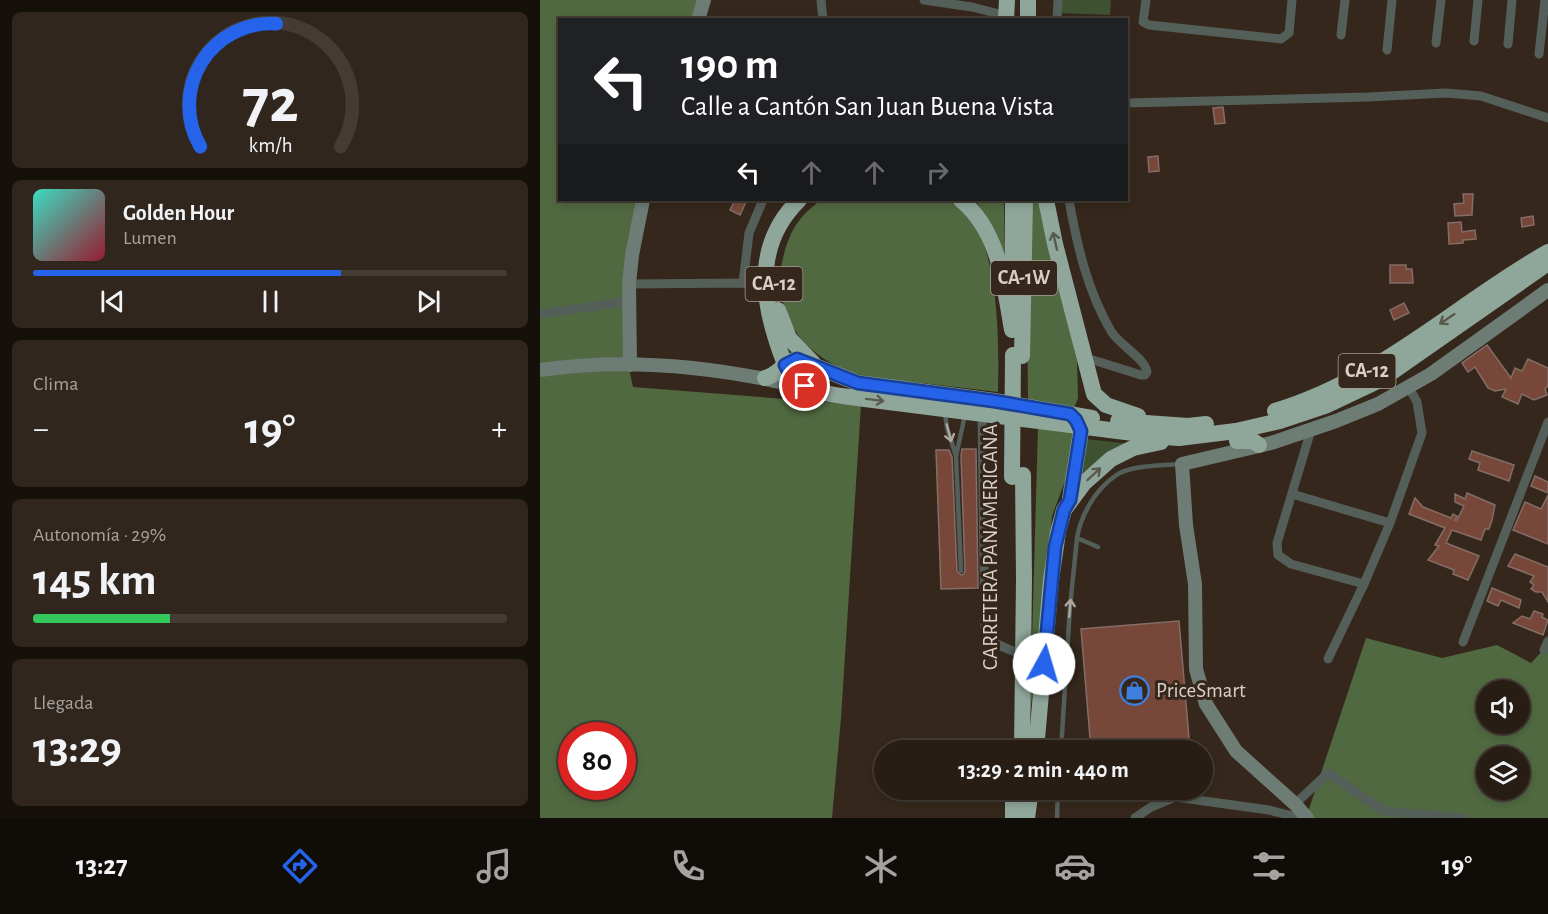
<!DOCTYPE html>
<html lang="es">
<meta charset="utf-8">
<style>
:root{--surface:#281d14;--page:#30261d;--text:#f1f3f6;--muted:#a5a2a0;--line:#443b34;--accent:#2563eb}
body{margin:0;font-family:"Alegreya Sans",sans-serif;background:var(--page);color:var(--text);height:100vh;display:flex;flex-direction:column;font-size:22px;white-space:nowrap}
*{box-sizing:border-box;margin:0}
p{font-size:20px;color:var(--muted)}
.icon{flex:none;width:33px;height:33px;fill:none;stroke:currentColor;stroke-width:2;stroke-linecap:round;stroke-linejoin:round}
.map{position:relative;flex:1;overflow:hidden}
.panel{display:flex;flex-direction:column;gap:12px;padding:12px;background:#16100b;width:540px}
.panel>*{flex:none}
.top-card{position:absolute;left:18px;top:18px;width:570px;height:183px;border-radius:0px;box-shadow:0 3px 9px #0003,0 0 0 2px var(--line);background:#202124;color:#fff;overflow:hidden}
.controls{position:absolute;left:936px;top:680px;display:grid;gap:12px}
.controls a{display:grid;place-items:center;width:54px;height:54px;border-radius:50%;background:var(--surface);box-shadow:0 3px 9px #0003,0 0 0 2px var(--line);font-size:30px}
.speed{position:absolute;left:18px;top:722px;display:flex;gap:12px;font-size:30px;font-weight:700;text-align:center}
.speed>*{display:grid;place-content:center;width:78px;height:78px;border-radius:50%;background:var(--surface);box-shadow:0 3px 9px #0003,0 0 0 2px var(--line);line-height:1}
.speed .limit{border:9px solid #d22;background:#fff;color:#111}
.pin{position:absolute;display:grid;place-items:center;width:51px;height:51px;color:#fff;margin:-26px;border:3px solid #fff;border-radius:50%;box-shadow:0 2px 6px #0007}
.me{position:absolute;width:66px;margin:-33px;rotate:6deg;stroke-linejoin:round;filter:drop-shadow(0 0 4px #0008)}
.turn{display:flex;align-items:center;gap:21px;height:126px;padding:0 24px;font-size:27px}
.turn .icon{width:78px;height:78px;stroke-width:2.5}
.turn b{display:block;font-size:42px;line-height:51px}
.lanes{display:flex;align-items:center;height:57px;padding:0 24px;background:#0003;justify-content:center;gap:30px;direction:ltr}
.lanes .off{opacity:.35}
.big{font-size:45px;font-weight:700;line-height:1.1}
.panel .card{flex:1;display:flex;flex-direction:column;justify-content:center;gap:9px;min-width:0;padding:0 21px;border-radius:9px;background:var(--page)}
.panel .dial{align-items:center;gap:0}
.dial svg{height:156px;overflow:visible;fill:none;stroke:var(--line);stroke-width:7;stroke-linecap:round;text-anchor:middle}
.dial text{fill:var(--text);stroke:none}
.song{display:flex;align-items:center;gap:18px}
.cover{width:72px;height:72px;border-radius:9px;background:linear-gradient(135deg,hsl(170 70% 55%),hsl(350 70% 35%))}
.played{height:6px;border-radius:3px;background:linear-gradient(90deg,var(--accent) 65%,var(--line) 65%)}
.keys{display:flex;justify-content:space-around;direction:ltr}
.heat{display:flex;justify-content:space-between;align-items:center;font-size:33px;direction:ltr}
.charge{height:9px;border-radius:4px;background:linear-gradient(90deg,#34c759 29%,var(--line) 0)}
.trip{position:absolute;left:334px;top:740px;width:339px;height:60px;border-radius:30px;background:var(--surface);box-shadow:0 3px 9px #0003,0 0 0 2px var(--line);font-weight:700;line-height:60px;text-align:center}
.tabs{display:flex;height:96px;justify-content:space-around;align-items:center;background:#100c08;color:var(--muted)}
.tabs .icon{width:42px;height:42px}
.tabs .selected{color:var(--accent)}
.tabs b{font-size:27px;color:var(--text)}
main{display:flex;flex:1;min-height:0}
.map>svg:first-child{display:block}
.green{fill:#3e5231}
.forest{fill:#506940;fill-rule:evenodd}
.building{fill:#774839;stroke:#836d66;stroke-width:1.5}
.lines{fill:none;stroke-linecap:round;stroke-linejoin:round}
.lane{stroke:#555f5a;stroke-width:4.5}
.street{stroke:#555f5a;stroke-width:9}
.secondary{stroke:#6d7c75;stroke-width:14}
.highway{stroke:#8fa69b;stroke-width:16}
.highway-bridge{stroke:#8fa69b;stroke-width:16}
.oneway{stroke:#595a4e}
.oneway2{stroke:#aba8a1}
.route-casing{stroke:#184099;stroke-width:15}
.route{stroke:#2563eb;stroke-width:10}
.labels{text-anchor:middle;dominant-baseline:central;stroke-width:6;stroke-linejoin:round;paint-order:stroke}
.shield{fill:#35271b;stroke:#a89d93;stroke-width:1.5}
.shield-label{font-size:20px;font-weight:bold;fill:#d9cfc7}
.street-label{font-size:21px;fill:#d9cfc7;stroke:#35271b}
.poi-label{font-size:21px;fill:#d9cfc7;stroke:#35271b;text-anchor:start}
</style>
<main>
<section class="panel">
<div class="card dial"><svg viewBox="0 0 100 80">
<path d="M14 69A42 42 0 1 1 86 69"/>
<path d="M14 69A42 42 0 0 1 53 6" stroke="#2563eb"/>
<text x="50" y="56" font-size="32" font-weight="700">72</text>
<text x="50" y="72" font-size="11">km/h</text>
</svg></div>
<div class="card">
<div class="song"><i class="cover"></i><div><b>Golden Hour</b><p>Lumen</p></div></div>
<div class="played"></div>
<div class="keys"><svg class="icon" aria-label="previous" viewBox="0 0 24 24"><path d="M18 5L8 12l10 7zM5 5v14"/></svg><svg class="icon" aria-label="pause" viewBox="0 0 24 24"><path d="M8 5v14M16 5v14"/></svg><svg class="icon" aria-label="next" viewBox="0 0 24 24"><path d="M6 5l10 7-10 7zM19 5v14"/></svg></div>
</div>
<div class="card"><p>Clima</p>
<div class="heat"><a>−</a><b class="big">19°</b><a>+</a></div>
</div>
<div class="card"><p>Autonomía · 29%</p><b class="big">145 km</b><div class="charge"></div></div>
<div class="card"><p>Llegada</p><b class="big">13:29</b></div>
</section>
<div class="map">
<svg width="1008" height="818" viewBox="0 0 1008 818">
<rect width="100%" height="100%" fill="#35271b"/>
<g class="green">
<path d="M520,0h51l-1,15 -50,-2z"/>
<path d="M546,439l45,5 -25,10 -27,22z"/>
</g>
<g class="forest">
<path d="M0,0h163l-6,19 -137,1v180h86l-21,150 8,37 228,18 -20,313 -9,100h-292zM32,735h50v51h-50z"/>
<path d="M281,200h131c8,6 16,13 22,23 25,41 25,121 24,169 -25,-3 -51,-6 -77,-9 -18,-2 -37,-3 -55,-7 -35,-7 -71,-32 -81,-67 -3,-11 -7,-24 -5,-36 6,-33 13,-53 41,-73z"/>
<path d="M435,200h29v70l-14,-47z"/>
<path d="M486,200h13l38,161 1,37 -4,10 -46,-8z"/>
<path d="M498,427l36,4 -9,50 -13,35 -10,115 -12,81z"/>
<path d="M826,638l76,20 55,-13 34,18 17,-18v173h-242zM946,690h34v33h-34zM946,756h34v33h-34z"/>
</g>
<g class="building">
<path d="M683,107l2,16 -10,1 -2,-16z"/>
<path d="M618,156l1,15 -10,1 -1,-15z"/>
<path d="M923,194h10l-1,21 -17,1 -1,-12 10,-1z"/>
<path d="M195,200l11,2 -6,13 -10,-5z"/>
<path d="M993,216l1,9 -12,2 -1,-9z"/>
<path d="M921,222l1,10 13,-2 1,9 -13,1v3l-14,1 -1,-21z"/>
<path d="M850,265h16v4h6l1,14h-23z"/>
<path d="M864,303l5,10 -15,7 -4,-10z"/>
<path d="M947,345l24,33 4,-10 7,3 6,-12 20,9v18l-3,3 2,6 -13,5 -12,-6 -4,10 -16,-7 4,-8 -11,2 -7,-3 -13,-21 -7,5 -6,-9z"/>
<path d="M422,449h14l2,139 -37,1 -5,-139h13l3,7 5,114 4,4 3,-1 1,-3 -4,-115z"/>
<path d="M932,451l42,14 -5,16 -31,-11 2,-7 -11,-4z"/>
<path d="M995,476l13,6v11l-17,-7z"/>
<path d="M927,493l28,12 -3,15 -3,9h-4l-4,11 -29,-10 -6,13 33,13 -11,24 -15,-6 1,-4 -26,-10 11,-14 -4,-1 10,-17 -36,-14 6,-16 8,9 28,11 2,-4 4,2 -2,4h2l7,-14 -9,-4v-8l10,5z"/>
<path d="M1008,495v49l-35,-14 12,-28 16,7z"/>
<path d="M975,554l33,13v35l-6,-10h-6l-5,-3 3,-4 -4,-3 4,-6 -26,-10z"/>
<path d="M952,588l29,12 -2,8 -18,-8 -3,6 -11,-5z"/>
<path d="M994,611l9,3 -1,3 6,3 -5,15 -30,-12 9,-7 8,3z"/>
<path d="M639,621l11,129h-99l-10,-121z"/>
</g>
<g class="lines">
<g class="lane">
<path d="M405,413l2,15 9,28 5,115"/>
<path d="M416,456l9,-41"/>
<path d="M537,538c4,-23 18,-48 38,-62 14,-11 47,-10 64,-12"/>
<path d="M521,750l9,-143 7,-69 21,9"/>
<path d="M517,818l1,-29"/>
</g>
<g class="street">
<path d="M281,0l2,20"/>
<path d="M384,0l48,7 35,9"/>
<path d="M606,0l-3,22 6,3 132,14 8,-6 3,-33"/>
<path d="M517,20l1,-20"/>
<path d="M801,35l4,-35"/>
<path d="M934,41l4,-41"/>
<path d="M896,43l5,-43"/>
<path d="M968,44l4,-44"/>
<path d="M847,50l5,-50"/>
<path d="M999,54l6,-54"/>
<path d="M586,103l242,-6 78,-4 35,3 67,22"/>
<path d="M529,200c8,45 18,90 42,131 8,14 34,27 36,41l-2,3h-4l-48,-15 -8,2"/>
<path d="M203,283l6,-50 14,-33"/>
<path d="M89,284l114,-1 21,6"/>
<path d="M0,314l89,-13"/>
<path d="M442,414l3,215c6,14 15,17 28,22"/>
<path d="M771,430l-34,113 1,12 13,9 73,20"/>
<path d="M752,494l98,29"/>
<path d="M923,642l85,-220"/>
<path d="M1004,650l4,-9"/>
<path d="M788,659l36,-75 26,-61 32,-90 -5,-31 -9,-16"/>
<path d="M755,804l33,-31 56,38 79,7"/>
<path d="M595,818l16,-11 24,-10 94,13 32,8"/>
</g>
<g class="secondary">
<path d="M158,20l6,-20"/>
<path d="M90,365l-1,-81 3,-29 11,-55"/>
<path d="M0,370c88,-13 180,-3 266,18"/>
<path d="M767,818l-12,-14 -59,-53 -30,-47 -10,-35 -1,-85 -9,-59 -4,-61 89,-21 65,-22 42,-17 53,-30 117,-84"/>
</g>
<g class="highway">
<path d="M488,0v20"/>
<path d="M466,20l1,-20"/>
<path d="M259,200c-41,40 -39,91 -22,142 5,15 9,30 22,40 18,13 45,14 66,17l300,38 14,1 57,-7 44,-10 45,-15 57,-27 166,-116"/>
<path d="M421,200c38,31 43,84 51,130"/>
<path d="M506,200l9,44 39,150 12,11 32,11"/>
<path d="M238,310l11,28 24,25"/>
<path d="M472,316l1,-116"/>
<path d="M482,356l3,-156"/>
<path d="M225,378c15,-4 18,-16 32,-19l61,24 136,18 98,17"/>
<path d="M735,411c106,-32 180,-106 273,-159"/>
<path d="M578,421l70,5 18,-2"/>
<path d="M696,431l1,10h16l6,4"/>
<path d="M530,499l11,-68 -6,-12"/>
<path d="M482,750l2,-171 -1,-104"/>
<path d="M496,750l15,-170 7,-48 6,-22 20,-27 27,-24 22,-11 28,-6"/>
<path d="M473,818v-29"/>
<path d="M487,818l4,-29"/>
</g>
<path class="highway-bridge" d="M472,477l1,-122"/>
</g>
<defs><path id="oneway-shaft" d="M-6 0H5M1.5-3L5.5 0L1.5 3" fill="none" stroke-width="1.6" stroke-linecap="round" stroke-linejoin="round" transform="scale(1.5)"/></defs>
<g class="oneway">
<use href="#oneway-shaft" transform="translate(515 241) rotate(-103)"/>
<use href="#oneway-shaft" transform="translate(907 319) rotate(146)"/>
<use href="#oneway-shaft" transform="translate(335 400) rotate(7)"/>
<use href="#oneway-shaft" transform="translate(554 474) rotate(-43)"/>
</g>
<g class="oneway2">
<use href="#oneway-shaft" transform="translate(409 433) rotate(75)"/>
<use href="#oneway-shaft" transform="translate(530 608) rotate(-85)"/>
</g>
<g class="lines">
<defs>
<path id="route" d="M265,386l-16,-14 -4,-7 12,-6 61,24 136,18 76,13 6,6 5,11 -11,69 -6,10 -9,37 -11,117"/>
</defs>
<use href="#route" class="route-casing"/>
<use href="#route" class="route"/>
</g>
<defs>
<symbol id="shop-ring" viewBox="-11 -11 22 22"><circle r="9.5" fill="#35271b" stroke="#3f7fe0" stroke-width="1.5"/><path d="M-5-2.5h2.3a2.7 3.5 0 0 1 5.4 0H5L5.5 6h-11ZM-1.5-2.5h3a1.5 2.3 0 0 0-3 0Z" fill="#3f7fe0"/></symbol>
</defs>
<g fill-rule="evenodd">
<use href="#shop-ring" x="578" y="674" width="33" height="33"/>
</g>
<g class="labels">
<g class="shield">
<rect x="451" y="261" width="66" height="34" rx="4.5"/>
<rect x="205.5" y="267" width="57" height="34" rx="4.5"/>
<rect x="798.5" y="354" width="57" height="34" rx="4.5"/>
</g>
<g class="shield-label">
<text x="484" y="278">CA-1W</text>
<text x="234" y="284">CA-12</text>
<text x="827" y="371">CA-12</text>
</g>
<g class="street-label">
<text transform="translate(450 547) rotate(-90)">CARRETERA PANAMERICANA</text>
</g>
<g class="poi-label">
<text x="616" y="690">PriceSmart</text>
</g>
</g>
</svg>
<div class="controls">
<a><svg class="icon" aria-label="sound" viewBox="0 0 24 24"><path d="M4 9h4l5-4v14l-5-4H4zM17 9q2 3 0 6"/></svg></a>
<a><svg class="icon" aria-label="layers" viewBox="0 0 24 24"><path d="M12 4l9 5-9 5-9-5zM3 14l9 5 9-5"/></svg></a>
</div>
<div class="speed"><div class="limit">80</div></div>
<div class="pin" style="left:265px;top:386px;background:#d93025"><svg class="icon" aria-label="arrive" viewBox="0 0 24 24"><path d="M6 21V4h12l-3 4 3 4H6"/></svg></div>
<svg class="me" style="left:504px;top:664px" viewBox="-20 -20 40 40"><circle r="19" fill="#fff"/><path d="M0-13L10 11 0 6-10 11z" fill="#2563eb"/></svg>
<div class="trip">13:29 · 2 min · 440 m</div>
<div class="top-card">
<div class="turn"><svg class="icon" aria-label="left" viewBox="0 0 24 24"><path d="M17 20v-9H6M10 6l-5 5 5 5"/></svg><div><b>190 m</b>Calle a Cantón San Juan Buena Vista</div></div>
<div class="lanes"><svg class="icon" aria-label="left" viewBox="0 0 24 24"><path d="M17 20v-9H6M10 6l-5 5 5 5"/></svg><svg class="icon off" aria-label="ahead" viewBox="0 0 24 24"><path d="M12 20V5M6 11l6-6 6 6"/></svg><svg class="icon off" aria-label="ahead" viewBox="0 0 24 24"><path d="M12 20V5M6 11l6-6 6 6"/></svg><svg class="icon off" aria-label="right" viewBox="0 0 24 24"><path d="M7 20v-9h11M14 6l5 5-5 5"/></svg></div>
</div>
</div>
</main>
<nav class="tabs">
<b>13:27</b>
<svg class="icon selected" aria-label="directions" viewBox="0 0 24 24"><path d="M12 3l9 9-9 9-9-9zM9 14v-3h6M13 9l2 2-2 2"/></svg>
<svg class="icon" aria-label="music" viewBox="0 0 24 24"><path d="M9 18V5l10-2v13"/><circle cx="6" cy="18" r="3"/><circle cx="16" cy="16" r="3"/></svg>
<svg class="icon" aria-label="phone" viewBox="0 0 24 24"><path d="M5 4h4l2 5-3 2q2 4 5 5l2-3 5 2v4C11 20 4 13 5 4z"/></svg>
<svg class="icon" aria-label="climate" viewBox="0 0 24 24"><path d="M12 3v18M4 7l16 10M4 17L20 7"/></svg>
<svg class="icon" aria-label="car" viewBox="0 0 24 24"><path d="M5 17H2v-5l4-1 3-4h7l3 4 3 1v5h-3M9 17h6M6 11h13"/><circle cx="7" cy="17" r="2"/><circle cx="17" cy="17" r="2"/></svg>
<svg class="icon" aria-label="filters" viewBox="0 0 24 24"><path d="M4 7h16M4 17h16"/><circle cx="9" cy="7" r="2"/><circle cx="15" cy="17" r="2"/></svg>
<b>19°</b>
</nav>
